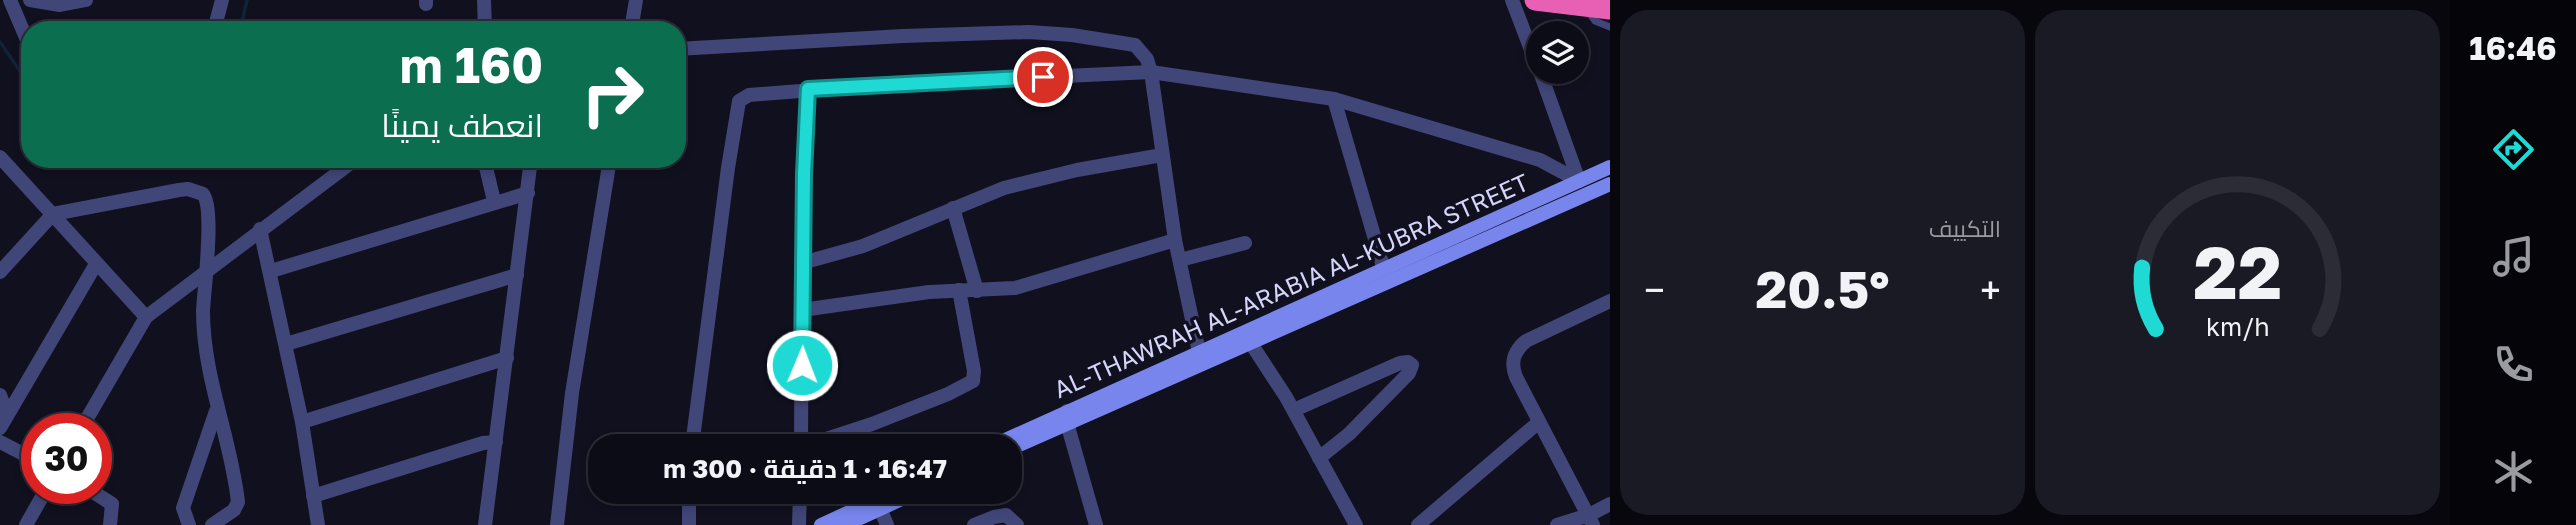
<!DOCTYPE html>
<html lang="ar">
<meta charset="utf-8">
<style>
:root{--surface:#0c0c17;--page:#1a1a24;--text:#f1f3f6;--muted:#9a9ba1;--line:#2c2c36;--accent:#1fdad4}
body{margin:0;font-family:"Golos Text",Cairo,sans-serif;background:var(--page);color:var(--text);direction:rtl;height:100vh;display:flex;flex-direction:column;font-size:26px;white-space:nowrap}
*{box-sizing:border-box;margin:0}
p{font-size:23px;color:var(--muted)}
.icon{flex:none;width:38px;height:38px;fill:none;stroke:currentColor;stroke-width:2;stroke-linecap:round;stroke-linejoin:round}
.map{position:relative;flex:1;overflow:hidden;direction:ltr}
.side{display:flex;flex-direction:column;gap:10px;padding:10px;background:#07070d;width:840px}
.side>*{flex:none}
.guide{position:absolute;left:21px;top:21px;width:665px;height:147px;border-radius:28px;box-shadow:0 4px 10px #0003,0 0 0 2px var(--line);direction:rtl;background:#0b6e4f;color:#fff;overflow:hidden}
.tools{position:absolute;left:1526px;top:21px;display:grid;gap:14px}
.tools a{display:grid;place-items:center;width:63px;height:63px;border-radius:50%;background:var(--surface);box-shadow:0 4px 10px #0003,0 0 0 2px var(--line);font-size:35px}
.speed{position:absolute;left:21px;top:413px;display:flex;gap:14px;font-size:35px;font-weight:700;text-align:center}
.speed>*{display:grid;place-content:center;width:91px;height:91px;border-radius:50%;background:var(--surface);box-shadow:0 4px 10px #0003,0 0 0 2px var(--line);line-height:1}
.speed .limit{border:10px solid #d22;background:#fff;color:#111}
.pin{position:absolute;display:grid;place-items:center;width:60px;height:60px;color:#fff;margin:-30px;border:4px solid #fff;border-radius:50%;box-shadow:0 2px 7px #0007}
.me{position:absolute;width:77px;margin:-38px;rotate:1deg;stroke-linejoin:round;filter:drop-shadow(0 0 5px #0008)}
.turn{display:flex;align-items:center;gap:24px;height:147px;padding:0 28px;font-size:32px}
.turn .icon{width:91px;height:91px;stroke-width:2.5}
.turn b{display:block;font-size:49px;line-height:60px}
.big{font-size:52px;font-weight:700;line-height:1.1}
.side .widget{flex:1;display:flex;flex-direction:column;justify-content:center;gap:10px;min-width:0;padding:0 24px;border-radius:28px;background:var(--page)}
.side .dial{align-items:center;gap:0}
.dial svg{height:182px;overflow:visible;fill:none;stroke:var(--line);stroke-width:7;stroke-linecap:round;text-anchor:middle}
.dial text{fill:var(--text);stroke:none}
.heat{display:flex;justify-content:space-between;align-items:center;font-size:38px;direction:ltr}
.side .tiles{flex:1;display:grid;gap:10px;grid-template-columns:repeat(2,1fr)}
.trip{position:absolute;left:588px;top:434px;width:434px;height:70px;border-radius:28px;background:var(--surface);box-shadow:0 4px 10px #0003,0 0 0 2px var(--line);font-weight:700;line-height:70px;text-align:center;direction:rtl}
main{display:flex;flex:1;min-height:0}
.menu{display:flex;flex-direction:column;width:126px;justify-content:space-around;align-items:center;background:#050509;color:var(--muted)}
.menu .icon{width:49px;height:49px}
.menu .on{color:var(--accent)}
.menu b{font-size:32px;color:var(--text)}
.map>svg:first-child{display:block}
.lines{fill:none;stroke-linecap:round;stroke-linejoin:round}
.stream{stroke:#102438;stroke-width:3.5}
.lane{stroke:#414678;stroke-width:7}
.street{stroke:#414678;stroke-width:14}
.secondary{stroke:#7885ec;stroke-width:14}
.highway{stroke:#e860b3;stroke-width:21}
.route-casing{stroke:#148e8a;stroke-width:18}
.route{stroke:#1fdad4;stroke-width:12}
.labels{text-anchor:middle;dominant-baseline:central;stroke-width:7;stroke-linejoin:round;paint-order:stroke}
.street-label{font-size:24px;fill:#d4d5f9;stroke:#10101f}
</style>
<main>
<nav class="menu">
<b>16:46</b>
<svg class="icon on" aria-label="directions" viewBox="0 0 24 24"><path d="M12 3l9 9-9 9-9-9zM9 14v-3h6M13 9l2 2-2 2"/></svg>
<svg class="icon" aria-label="music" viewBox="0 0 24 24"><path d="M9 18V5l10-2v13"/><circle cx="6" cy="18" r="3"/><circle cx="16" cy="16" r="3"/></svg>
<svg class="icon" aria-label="phone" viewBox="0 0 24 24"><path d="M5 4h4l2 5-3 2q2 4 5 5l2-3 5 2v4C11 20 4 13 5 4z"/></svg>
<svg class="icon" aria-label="climate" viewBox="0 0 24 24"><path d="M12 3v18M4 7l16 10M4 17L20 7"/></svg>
</nav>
<section class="side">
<div class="tiles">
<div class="widget dial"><svg viewBox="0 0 100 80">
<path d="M14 69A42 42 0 1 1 86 69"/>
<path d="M14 69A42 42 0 0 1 8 42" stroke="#1fdad4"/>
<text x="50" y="56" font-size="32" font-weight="700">22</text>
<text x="50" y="72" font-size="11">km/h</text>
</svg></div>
<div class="widget"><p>التكييف</p>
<div class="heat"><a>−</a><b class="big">20.5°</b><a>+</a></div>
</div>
</div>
</section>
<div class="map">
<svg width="1610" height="525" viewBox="0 0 1610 525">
<rect width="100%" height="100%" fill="#10101f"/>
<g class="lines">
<g class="stream">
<path d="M240,30l7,-30"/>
<path d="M0,42l30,44"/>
</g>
<path class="lane" d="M1587,10l8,11 15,6"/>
<g class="street">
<path d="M10,0l20,47"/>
<path d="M30,0l30,5 26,-5"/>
<path d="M484,0l1,30"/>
<path d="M1512,0l26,68"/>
<path d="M426,4v-4"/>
<path d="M214,30l8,-30"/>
<path d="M631,30l5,-30"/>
<path d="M677,49l226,-13 126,-4 43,3 63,10 12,14 4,13 24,168 24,112"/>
<path d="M1540,72l39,109"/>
<path d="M1334,99l50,171"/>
<path d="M0,157l146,160"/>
<path d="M484,159l10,42"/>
<path d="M953,208l24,83"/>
<path d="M260,229l42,193 16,103"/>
<path d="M1180,260l65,-17"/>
<path d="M802,263l61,-17 141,-58 73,-18 85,-15"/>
<path d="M271,271l257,-78"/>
<path d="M0,272l53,-58 126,-24 9,-1 15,5c12,15 1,95 0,117 0,66 28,127 35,191l-4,8 -22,15"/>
<path d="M802,310l127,-18 86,-4 160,-48"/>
<path d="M1250,342l36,55 70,128"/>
<path d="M286,344l231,-69"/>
<path d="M0,395l7,19"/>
<path d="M1294,410l106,-47 8,-1 4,3 -3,8 -60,61 -30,24"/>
<path d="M1067,411v12l29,102"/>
<path d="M302,422l205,-64"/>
<path d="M0,428l96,-164"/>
<path d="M81,429l65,-112 210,-158"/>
<path d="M0,442l37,19"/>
<path d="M692,446l36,-278 11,-67 10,-6 141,-11 261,-12 183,27 206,61 39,21"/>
<path d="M801,446l1,-183 7,-174"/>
<path d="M805,446l67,-22 76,-30 25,-13 1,-10 -15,-81"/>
<path d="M87,488l25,16 -2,21"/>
<path d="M313,496l170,-53 13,-1"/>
<path d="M880,508l7,17"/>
<path d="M26,525l21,-37"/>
<path d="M189,525l-6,-17 33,-97"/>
<path d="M485,525l46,-366"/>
<path d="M557,525l15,-132 38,-234"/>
<path d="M689,525v-33"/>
<path d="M799,525l1,-33"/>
<path d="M974,525l20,-8 12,-2 11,10"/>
<path d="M1418,525l121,-103"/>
<path d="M1557,525l32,-10 21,-11"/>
<path d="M1593,525l-77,-148c-6,-15 -2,-26 10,-36l84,-40"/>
</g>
<g class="secondary">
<path d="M992,446l618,-279"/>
<path d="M1010,449l600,-265"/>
<path d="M821,525l72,-33"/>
<path d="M845,525l72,-33"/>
</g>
<path class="highway" d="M1535,0l75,9"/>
</g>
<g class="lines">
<defs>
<path id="route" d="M802,365l2,-191 4,-85 235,-12"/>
</defs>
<use href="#route" class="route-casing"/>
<use href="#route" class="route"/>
</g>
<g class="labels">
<g class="street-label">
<text transform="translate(1291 285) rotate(-24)">AL-THAWRAH AL-ARABIA AL-KUBRA STREET</text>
</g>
</g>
</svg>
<div class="tools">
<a><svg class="icon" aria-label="layers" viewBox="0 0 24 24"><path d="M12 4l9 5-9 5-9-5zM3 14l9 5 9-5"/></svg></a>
</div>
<div class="speed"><div class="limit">30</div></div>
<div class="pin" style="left:1043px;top:77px;background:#d93025"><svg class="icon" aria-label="arrive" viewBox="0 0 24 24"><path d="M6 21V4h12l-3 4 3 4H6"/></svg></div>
<svg class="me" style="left:802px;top:365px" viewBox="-20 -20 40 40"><circle r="17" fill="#1fdad4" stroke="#fff" stroke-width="3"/><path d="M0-11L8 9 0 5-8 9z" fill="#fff"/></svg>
<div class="trip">16:47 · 1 دقيقة · 300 m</div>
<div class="guide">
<div class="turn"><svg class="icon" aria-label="right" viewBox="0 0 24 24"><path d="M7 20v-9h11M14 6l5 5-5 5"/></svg><div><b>160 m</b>انعطف يمينًا</div></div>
</div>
</div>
</main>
